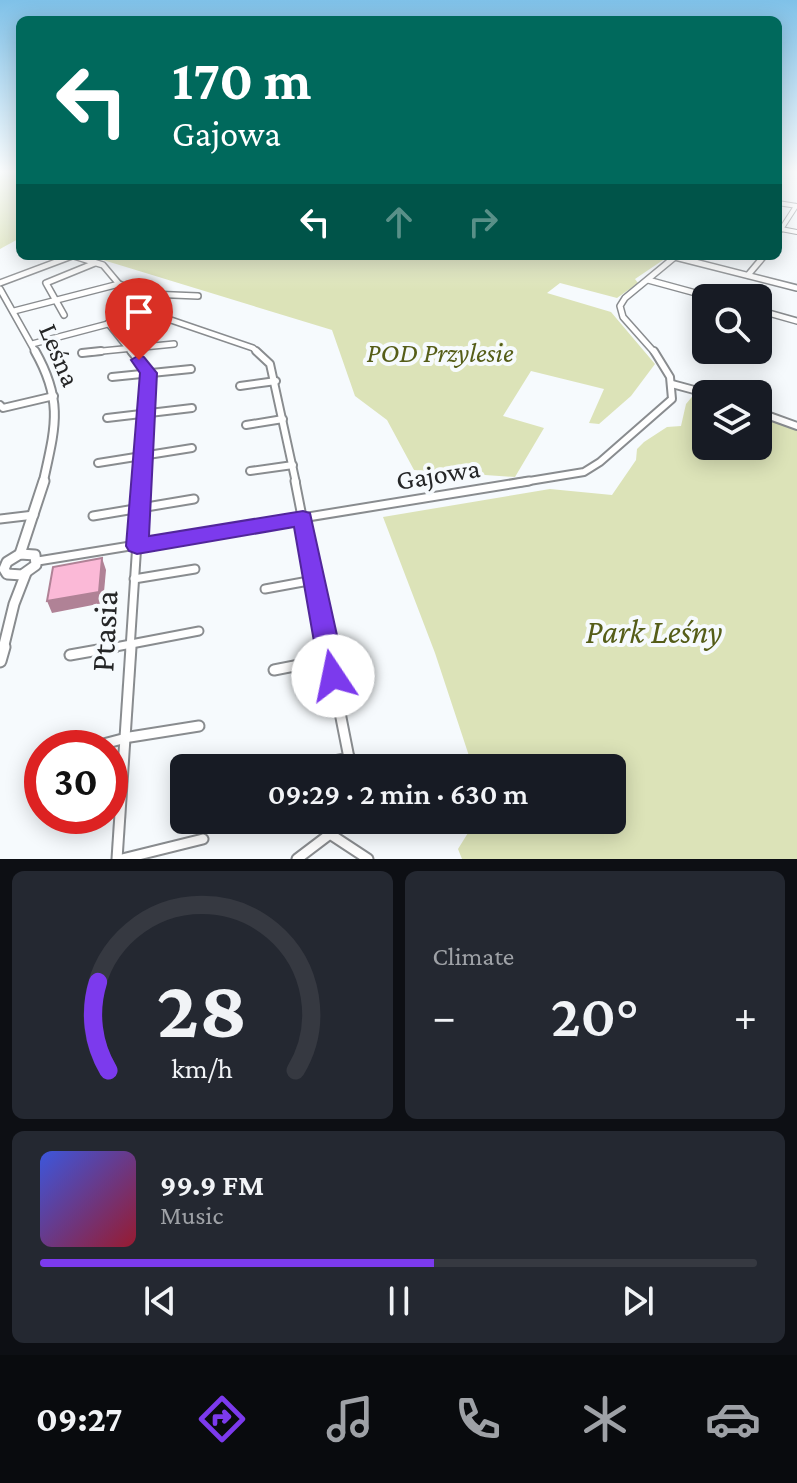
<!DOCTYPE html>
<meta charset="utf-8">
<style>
:root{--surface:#171b24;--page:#242831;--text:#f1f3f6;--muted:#9ea1a6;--line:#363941;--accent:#7c3aed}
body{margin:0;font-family:"Crimson Pro",serif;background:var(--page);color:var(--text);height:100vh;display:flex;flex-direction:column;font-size:30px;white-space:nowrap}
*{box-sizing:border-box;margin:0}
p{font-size:26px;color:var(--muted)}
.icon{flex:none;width:44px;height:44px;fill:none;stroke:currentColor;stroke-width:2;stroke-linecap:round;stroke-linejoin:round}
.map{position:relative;height:859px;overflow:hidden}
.details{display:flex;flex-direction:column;gap:12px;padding:12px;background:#0d0f14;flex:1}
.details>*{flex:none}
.top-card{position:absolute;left:16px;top:16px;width:766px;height:244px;border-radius:12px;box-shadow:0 4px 20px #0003;background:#00695c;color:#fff;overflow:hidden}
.fabs{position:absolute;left:692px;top:284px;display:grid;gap:16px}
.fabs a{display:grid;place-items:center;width:80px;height:80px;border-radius:12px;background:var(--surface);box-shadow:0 4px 20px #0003;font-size:40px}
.speed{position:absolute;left:24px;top:730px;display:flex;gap:16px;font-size:40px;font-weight:700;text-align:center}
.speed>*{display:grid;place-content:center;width:104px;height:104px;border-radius:50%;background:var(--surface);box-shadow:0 4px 20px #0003;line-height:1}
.speed .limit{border:12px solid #d22;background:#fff;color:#111}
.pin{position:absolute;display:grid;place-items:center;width:68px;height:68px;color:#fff;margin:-82px -34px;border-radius:50% 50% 50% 0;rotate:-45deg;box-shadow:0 0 8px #0007}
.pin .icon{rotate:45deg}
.me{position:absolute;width:88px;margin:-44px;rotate:349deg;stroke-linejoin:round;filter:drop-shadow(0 0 6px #0008)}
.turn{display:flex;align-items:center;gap:28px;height:168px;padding:0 24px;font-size:36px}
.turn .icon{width:104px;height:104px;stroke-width:2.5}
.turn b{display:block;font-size:56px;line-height:68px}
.lanes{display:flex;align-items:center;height:76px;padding:0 24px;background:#0003;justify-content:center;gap:40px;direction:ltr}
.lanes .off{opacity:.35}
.big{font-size:60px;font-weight:600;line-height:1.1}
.details .tile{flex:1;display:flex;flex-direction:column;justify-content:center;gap:12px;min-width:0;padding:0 28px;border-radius:12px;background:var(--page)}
.details .dial{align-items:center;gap:0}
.dial svg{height:208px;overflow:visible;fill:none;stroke:var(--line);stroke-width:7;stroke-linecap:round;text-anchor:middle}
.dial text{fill:var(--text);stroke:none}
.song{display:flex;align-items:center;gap:24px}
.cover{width:96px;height:96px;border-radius:12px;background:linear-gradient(135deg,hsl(230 70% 55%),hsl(350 70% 35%))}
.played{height:8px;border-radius:4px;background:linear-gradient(90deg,var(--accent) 55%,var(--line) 55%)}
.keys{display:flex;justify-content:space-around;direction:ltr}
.heat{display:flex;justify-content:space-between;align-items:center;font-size:44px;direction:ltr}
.details .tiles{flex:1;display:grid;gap:12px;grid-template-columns:1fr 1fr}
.tile:last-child{grid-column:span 2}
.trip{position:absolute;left:170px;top:754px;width:456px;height:80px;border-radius:12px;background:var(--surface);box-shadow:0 4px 20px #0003;font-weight:600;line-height:80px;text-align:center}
.menu{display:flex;height:128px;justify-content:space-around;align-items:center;background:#090b0e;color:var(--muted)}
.menu .icon{width:56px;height:56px}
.menu .current{color:var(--accent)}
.menu b{font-size:36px;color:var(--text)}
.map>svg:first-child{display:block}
.green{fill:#dce3b8}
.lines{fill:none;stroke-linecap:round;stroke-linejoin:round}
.minor-far4-casing{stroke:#898c8f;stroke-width:6}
.minor-far3-casing{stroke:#898c8f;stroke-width:8}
.minor-far2-casing{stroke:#898c8f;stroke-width:10}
.minor-far1-casing{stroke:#898c8f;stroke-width:11}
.minor-casing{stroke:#898c8f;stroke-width:13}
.tertiary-far3-casing{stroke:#898c8f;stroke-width:8}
.tertiary-far2-casing{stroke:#898c8f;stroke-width:11}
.tertiary-far1-casing{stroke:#898c8f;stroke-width:13}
.tertiary-casing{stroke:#898c8f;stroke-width:15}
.minor-far4{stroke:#fff;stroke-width:4}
.minor-far3{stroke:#fff;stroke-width:5}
.minor-far2{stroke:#fff;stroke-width:6}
.minor-far1{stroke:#fff;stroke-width:7}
.minor{stroke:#fff;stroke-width:9}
.tertiary-far3{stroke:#fff;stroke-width:5}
.tertiary-far2{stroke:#fff;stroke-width:7}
.tertiary-far1{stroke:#fff;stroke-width:9}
.tertiary{stroke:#fff;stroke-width:11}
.shaded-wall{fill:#b08296}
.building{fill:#fbb9d7;stroke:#b08296;stroke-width:2}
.route{fill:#7c3aed;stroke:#51269a;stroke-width:2}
.labels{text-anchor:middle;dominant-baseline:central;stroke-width:8;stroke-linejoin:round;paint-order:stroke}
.park-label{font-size:28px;font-style:italic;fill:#555d18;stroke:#f6fafd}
.street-label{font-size:28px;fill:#252627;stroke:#f6fafd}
.near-street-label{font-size:34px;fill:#252627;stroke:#f6fafd}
.near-park-label{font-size:34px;font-style:italic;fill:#555d18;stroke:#f6fafd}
</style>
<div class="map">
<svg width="797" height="859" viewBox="0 0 797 859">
<rect width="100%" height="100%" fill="#f6fafd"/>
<g class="green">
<path d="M0,171h20v67l-20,11z"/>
<path d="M90,256h579l-34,23 3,4 -21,15 -57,-15 -13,10 64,19 44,52 -24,32 -32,28 -10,-1 15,-34 -73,-18 -28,45 41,12 -29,49 -101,-7 -27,-50 -32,-24 -23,-66z"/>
<path d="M696,392l10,4v50h52v-31l39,14v430h-335l-4,-10 18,-29h136v-52h-139l-38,-115 -52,-136 167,-28 62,6 24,-35 1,-11 7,-7 23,-15 14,-1 5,-22z"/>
</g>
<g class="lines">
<defs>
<g id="minor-far4">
<path d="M778,203l19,3"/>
<path d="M781,229l16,3"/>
<path d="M778,234l18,-28"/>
</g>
<g id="minor-far3">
<path d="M74,256l29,9 16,19 30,10 49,2"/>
<path d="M675,257l122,31"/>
<path d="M748,275l16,-19"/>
<path d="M648,280l66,18"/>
<path d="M758,310l39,11"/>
<path d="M14,311l105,-27"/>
<path d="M64,315l-18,-32 49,-20"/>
<path d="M108,323l24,30"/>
<path d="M32,344l91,-24 45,-1 85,29 5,5"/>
<path d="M82,353l92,-9"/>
<path d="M655,353l-32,-36 -3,-11 5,-8 51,-42"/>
</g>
<g id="minor-far2">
<path d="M131,351l17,22 -7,110"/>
<path d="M256,351l14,13 26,119"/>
<path d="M82,353l19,-2"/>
<path d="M112,377l79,-8"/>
<path d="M672,384l37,10"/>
<path d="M240,386l36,-5"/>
<path d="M0,405l3,3 51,-12"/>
<path d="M758,412l39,14"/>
<path d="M107,418l85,-10"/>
<path d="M246,425l37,-6"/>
<path d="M98,463l94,-15"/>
<path d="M250,471l43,-6"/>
<path d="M517,483l67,-11 16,-10 72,-63 -2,-22 -16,-26"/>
</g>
<g id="minor-far1">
<path d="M295,481l33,168"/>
<path d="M93,516l101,-17"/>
<path d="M0,519l34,-4"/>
<path d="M38,561l491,-80"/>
<path d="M134,579l61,-10"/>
<path d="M265,589l49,-9"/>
<path d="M105,649l94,-18"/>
<path d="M130,649l11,-168"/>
</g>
<g id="minor">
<path d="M327,647l24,121"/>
<path d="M70,655l45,-8"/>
<path d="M274,670l56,-11"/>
<path d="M88,748l42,-11 69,-11"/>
<path d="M298,768l52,-10"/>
<path d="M330,834l38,25"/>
<path d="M117,859l14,-212"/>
<path d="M122,859l81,-20"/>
<path d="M297,859l33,-25 10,-14"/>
</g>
<g id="tertiary-far3">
<path d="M0,283l72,-27"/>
<path d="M0,289l36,64"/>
</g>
<path id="tertiary-far2" d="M35,351c29,51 20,77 8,132"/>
<g id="tertiary-far1">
<path d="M20,554l24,-73"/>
<path d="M20,554l15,1 1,10 -14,10 -15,-1 -3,-5 3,-7z"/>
<path d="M3,649l11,-45 12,-31"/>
</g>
<path id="tertiary" d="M0,661l4,-14"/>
</defs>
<use href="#minor-far4" class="minor-far4-casing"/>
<use href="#minor-far3" class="minor-far3-casing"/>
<use href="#minor-far2" class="minor-far2-casing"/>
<use href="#minor-far1" class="minor-far1-casing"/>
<use href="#minor" class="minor-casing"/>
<use href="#tertiary-far3" class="tertiary-far3-casing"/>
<use href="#tertiary-far2" class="tertiary-far2-casing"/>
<use href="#tertiary-far1" class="tertiary-far1-casing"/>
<use href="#tertiary" class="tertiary-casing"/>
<use href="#minor-far4" class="minor-far4"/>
<use href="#minor-far3" class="minor-far3"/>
<use href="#minor-far2" class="minor-far2"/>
<use href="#minor-far1" class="minor-far1"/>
<use href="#minor" class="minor"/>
<use href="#tertiary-far3" class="tertiary-far3"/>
<use href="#tertiary-far2" class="tertiary-far2"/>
<use href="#tertiary-far1" class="tertiary-far1"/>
<use href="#tertiary" class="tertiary"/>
</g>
<path class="shaded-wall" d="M102,558l4,12 -3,33 -51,10 -5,-12z"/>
<path class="building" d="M102,558l-3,34 -52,9 6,-34z"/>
<linearGradient id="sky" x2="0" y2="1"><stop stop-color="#7fc1e8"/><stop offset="0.59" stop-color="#fbfdfe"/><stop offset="1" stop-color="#fbfdfe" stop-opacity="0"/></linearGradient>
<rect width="797" height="291" fill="url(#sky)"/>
<path class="route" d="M139,355l5,2 13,16 -8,163 154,-25 7,2 36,163 -3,8 -10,4 -9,-4 -4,-8 -26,-149 -157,27 -8,-3 -3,-5 14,-173 -9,-13z"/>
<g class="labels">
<g class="park-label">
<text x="440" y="352">POD Przylesie</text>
</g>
<g class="street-label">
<text transform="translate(60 355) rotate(67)">Leśna</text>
<text transform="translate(438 474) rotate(-9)">Gajowa</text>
</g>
<g class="near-street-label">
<text transform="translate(104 631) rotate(-87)">Ptasia</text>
</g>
<g class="near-park-label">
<text x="654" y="631">Park Leśny</text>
</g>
</g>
</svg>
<div class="fabs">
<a><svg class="icon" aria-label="search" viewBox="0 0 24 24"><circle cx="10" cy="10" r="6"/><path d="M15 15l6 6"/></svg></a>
<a><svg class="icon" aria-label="layers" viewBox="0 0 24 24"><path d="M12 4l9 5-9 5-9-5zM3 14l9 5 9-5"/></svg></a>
</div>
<div class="speed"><div class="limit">30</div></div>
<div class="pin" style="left:139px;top:360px;background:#d93025"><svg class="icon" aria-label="arrive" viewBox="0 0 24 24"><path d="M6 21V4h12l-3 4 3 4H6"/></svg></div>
<svg class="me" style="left:333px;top:676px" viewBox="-20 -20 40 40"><circle r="19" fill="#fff"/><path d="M0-13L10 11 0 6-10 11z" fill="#7c3aed"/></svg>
<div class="trip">09:29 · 2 min · 630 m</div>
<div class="top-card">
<div class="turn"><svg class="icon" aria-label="left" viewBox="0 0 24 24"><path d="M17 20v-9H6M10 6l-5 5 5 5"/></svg><div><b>170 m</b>Gajowa</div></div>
<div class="lanes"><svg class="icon" aria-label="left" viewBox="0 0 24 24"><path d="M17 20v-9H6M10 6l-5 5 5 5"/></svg><svg class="icon off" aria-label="ahead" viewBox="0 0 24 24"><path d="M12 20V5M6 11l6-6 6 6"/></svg><svg class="icon off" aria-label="right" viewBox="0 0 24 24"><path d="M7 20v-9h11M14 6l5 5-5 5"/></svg></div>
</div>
</div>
<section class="details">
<div class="tiles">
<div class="tile dial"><svg viewBox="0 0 100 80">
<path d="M14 69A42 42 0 1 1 86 69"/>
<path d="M14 69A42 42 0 0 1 10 35" stroke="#7c3aed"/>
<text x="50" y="56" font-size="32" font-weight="700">28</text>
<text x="50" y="72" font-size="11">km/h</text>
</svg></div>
<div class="tile"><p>Climate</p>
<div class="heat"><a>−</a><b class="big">20°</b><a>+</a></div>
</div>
<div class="tile">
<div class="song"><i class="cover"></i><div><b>99.9 FM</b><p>Music</p></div></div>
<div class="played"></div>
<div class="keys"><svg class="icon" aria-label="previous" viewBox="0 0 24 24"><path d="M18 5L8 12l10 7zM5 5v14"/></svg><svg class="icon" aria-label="pause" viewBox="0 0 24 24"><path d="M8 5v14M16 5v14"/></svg><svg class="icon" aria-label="next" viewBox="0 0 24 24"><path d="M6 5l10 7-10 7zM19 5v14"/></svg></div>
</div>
</div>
</section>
<nav class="menu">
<b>09:27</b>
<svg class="icon current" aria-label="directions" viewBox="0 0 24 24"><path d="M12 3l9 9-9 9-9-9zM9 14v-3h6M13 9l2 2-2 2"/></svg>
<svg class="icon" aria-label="music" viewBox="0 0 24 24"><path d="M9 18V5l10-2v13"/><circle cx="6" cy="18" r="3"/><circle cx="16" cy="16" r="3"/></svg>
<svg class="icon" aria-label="phone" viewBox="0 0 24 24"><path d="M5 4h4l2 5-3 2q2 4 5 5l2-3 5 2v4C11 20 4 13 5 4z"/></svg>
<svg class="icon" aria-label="climate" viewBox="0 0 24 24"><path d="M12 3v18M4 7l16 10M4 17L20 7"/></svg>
<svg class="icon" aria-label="car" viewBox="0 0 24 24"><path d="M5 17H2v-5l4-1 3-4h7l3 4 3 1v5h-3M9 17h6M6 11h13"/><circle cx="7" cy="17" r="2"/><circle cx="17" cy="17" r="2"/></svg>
</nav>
